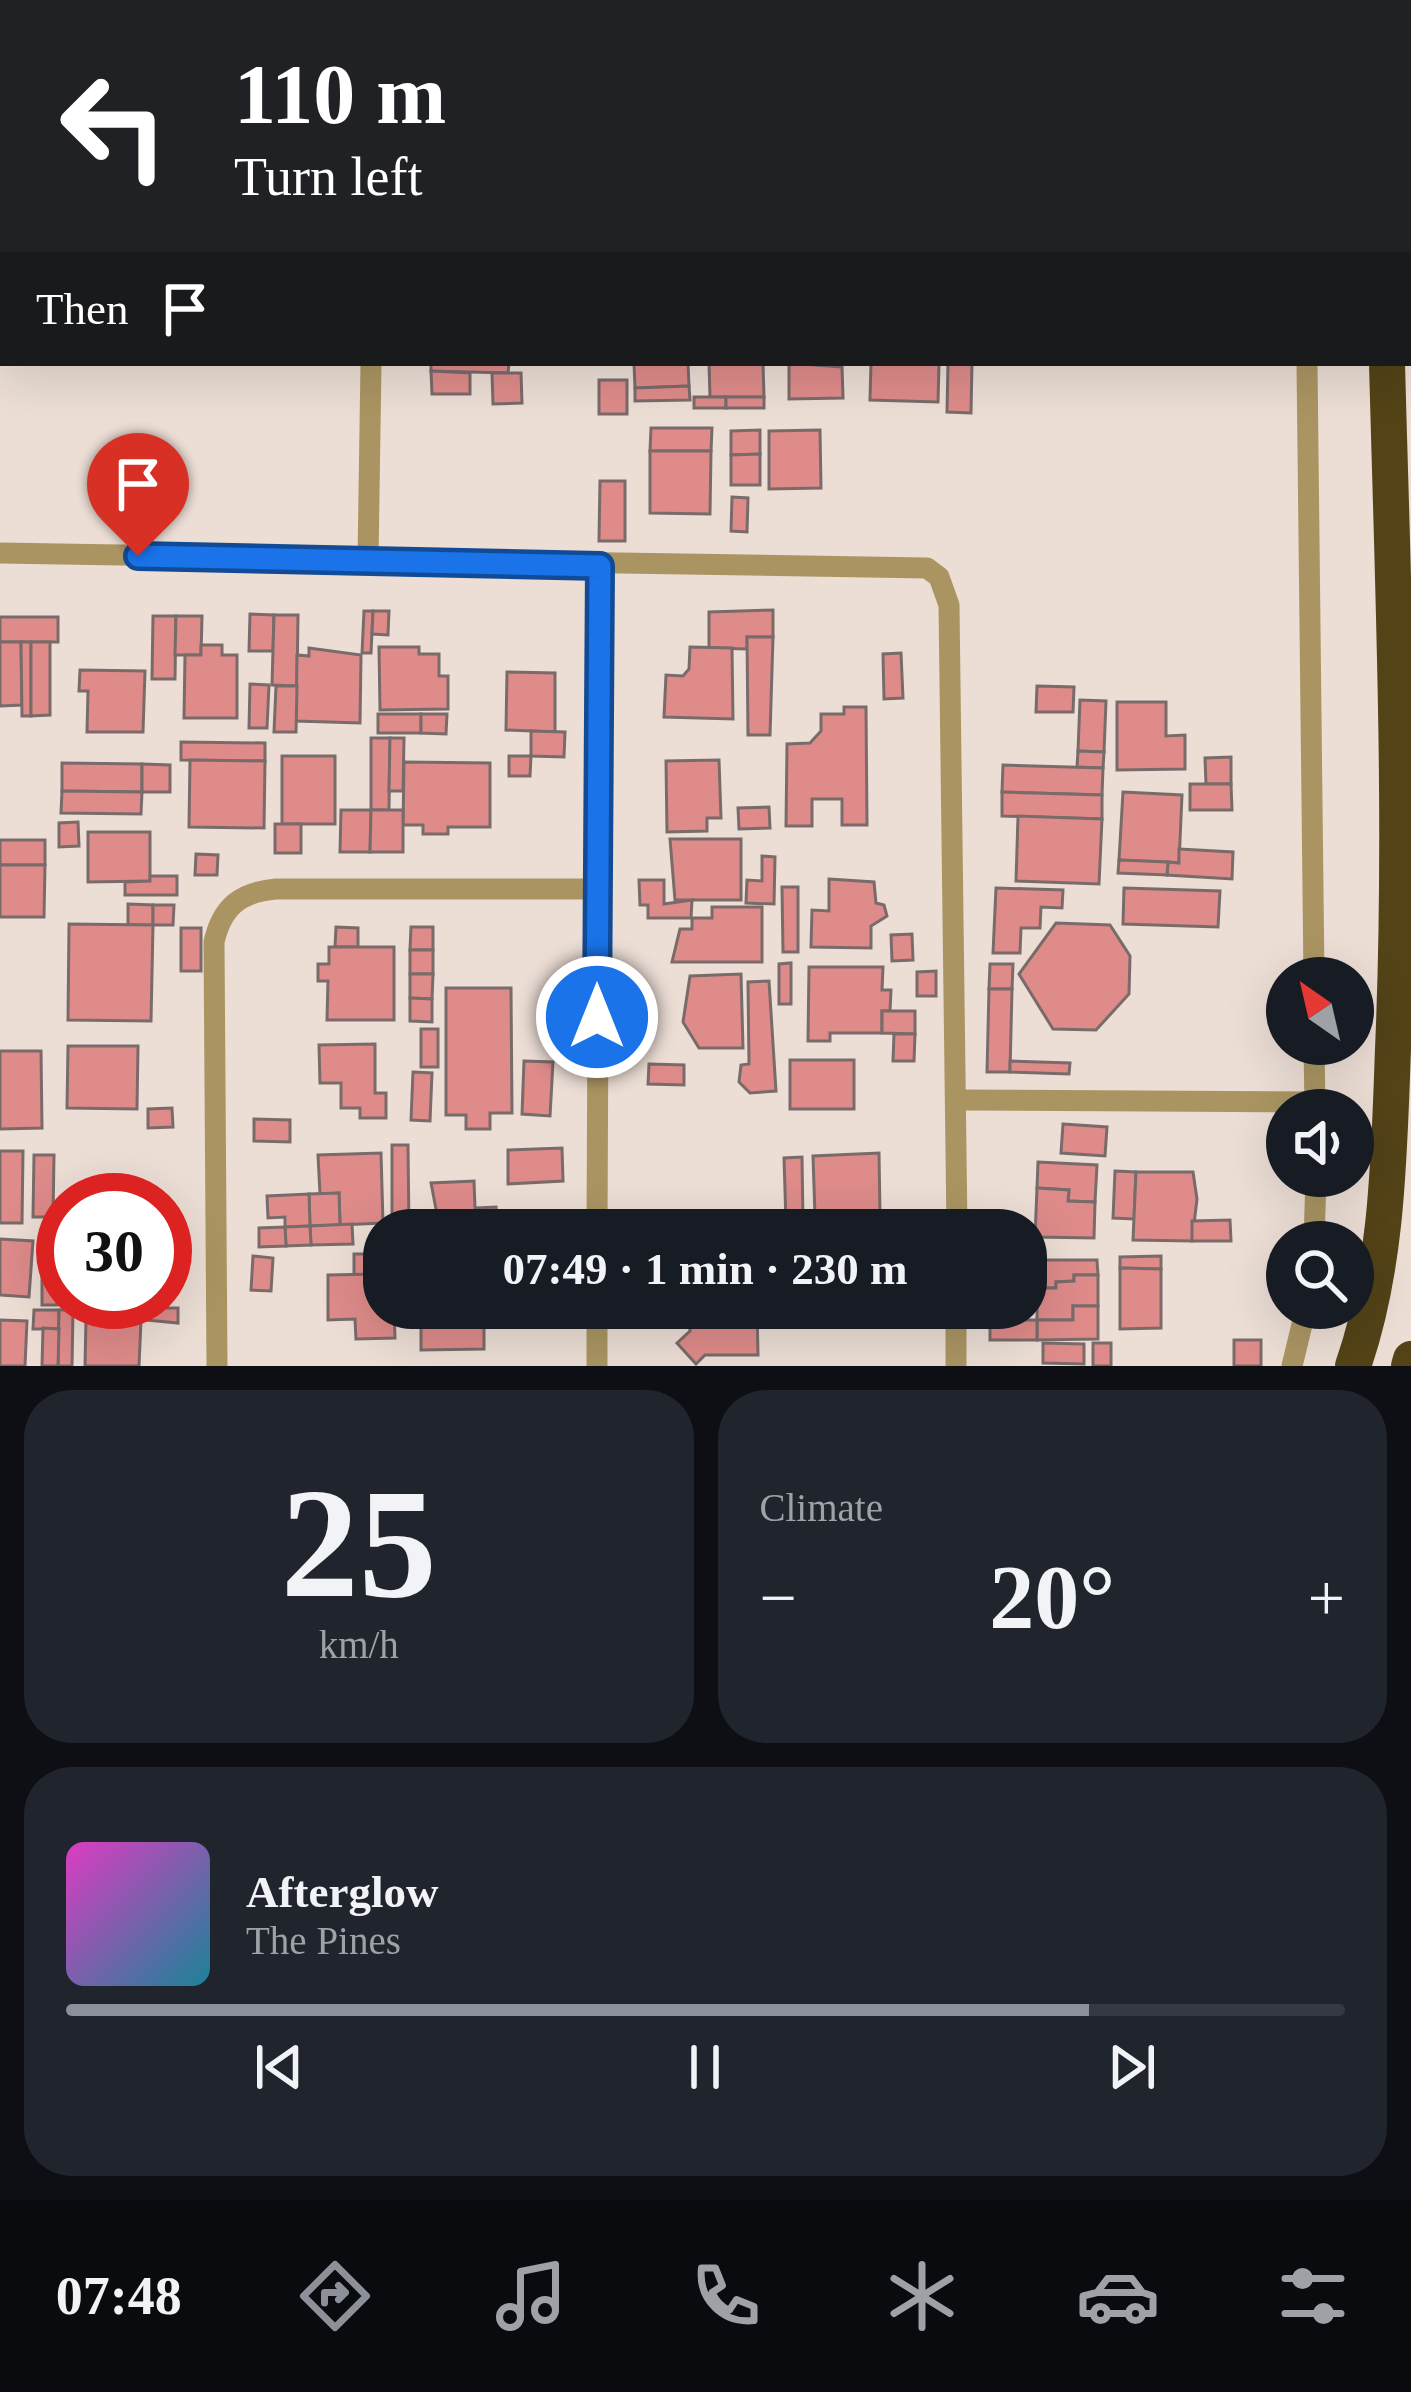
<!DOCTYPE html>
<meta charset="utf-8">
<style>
:root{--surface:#171b24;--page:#20242c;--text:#f1f3f6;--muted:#9ea1a6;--line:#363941;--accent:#8c9099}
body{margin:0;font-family:"Times New Roman",serif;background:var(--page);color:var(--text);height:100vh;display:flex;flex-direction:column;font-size:45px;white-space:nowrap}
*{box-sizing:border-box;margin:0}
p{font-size:39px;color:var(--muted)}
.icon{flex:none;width:66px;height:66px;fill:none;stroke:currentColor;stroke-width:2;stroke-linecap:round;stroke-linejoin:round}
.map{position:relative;height:1366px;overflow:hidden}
.drawer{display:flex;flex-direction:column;gap:24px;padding:24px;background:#0d0f14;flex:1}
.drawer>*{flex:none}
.banner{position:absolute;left:0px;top:0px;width:1413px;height:366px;box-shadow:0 12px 48px #0002;background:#202124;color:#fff;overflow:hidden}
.needle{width:78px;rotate:326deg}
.tools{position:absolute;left:1266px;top:957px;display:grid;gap:24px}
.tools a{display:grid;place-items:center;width:108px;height:108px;border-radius:50%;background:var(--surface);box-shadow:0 12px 48px #0002;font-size:60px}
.speed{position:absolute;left:36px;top:1173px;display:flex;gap:24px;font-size:60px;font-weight:700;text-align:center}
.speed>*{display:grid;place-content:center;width:156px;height:156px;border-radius:50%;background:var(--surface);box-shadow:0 12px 48px #0002;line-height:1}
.speed .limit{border:18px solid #d22;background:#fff;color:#111}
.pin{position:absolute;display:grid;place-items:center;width:102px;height:102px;color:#fff;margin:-123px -51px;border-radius:50% 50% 50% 0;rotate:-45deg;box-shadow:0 0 12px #0007}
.pin .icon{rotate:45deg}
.me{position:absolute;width:132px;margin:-66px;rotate:0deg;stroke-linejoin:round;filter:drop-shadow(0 0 9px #0008)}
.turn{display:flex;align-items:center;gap:42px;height:252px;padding:0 36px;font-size:54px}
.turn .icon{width:156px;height:156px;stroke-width:2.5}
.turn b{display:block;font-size:84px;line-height:102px}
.then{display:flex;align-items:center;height:114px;padding:0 36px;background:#0003;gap:24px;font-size:45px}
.big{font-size:90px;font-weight:700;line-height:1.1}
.drawer .card{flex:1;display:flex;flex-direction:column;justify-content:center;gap:18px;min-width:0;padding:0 42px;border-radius:48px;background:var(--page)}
.drawer .dial{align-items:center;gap:0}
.dial b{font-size:156px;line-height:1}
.song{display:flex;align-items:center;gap:36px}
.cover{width:144px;height:144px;border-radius:18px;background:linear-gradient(135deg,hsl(310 70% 55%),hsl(190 70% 35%))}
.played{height:12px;border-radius:6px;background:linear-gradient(90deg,var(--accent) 80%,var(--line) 80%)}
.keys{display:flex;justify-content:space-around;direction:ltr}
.heat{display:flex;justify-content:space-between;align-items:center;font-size:66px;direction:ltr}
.drawer .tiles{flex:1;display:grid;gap:24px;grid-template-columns:1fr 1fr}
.card:last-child{grid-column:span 2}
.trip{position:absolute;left:363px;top:1209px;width:684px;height:120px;border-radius:48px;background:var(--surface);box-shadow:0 12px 48px #0002;font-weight:700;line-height:120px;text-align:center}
.menu{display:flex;height:192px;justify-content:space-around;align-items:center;background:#090b0e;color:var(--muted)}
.menu .icon{width:84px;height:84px}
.menu .selected{color:var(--accent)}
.menu b{font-size:54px;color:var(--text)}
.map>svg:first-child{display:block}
.building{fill:#de8b8a;stroke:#7a6b6b;stroke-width:3}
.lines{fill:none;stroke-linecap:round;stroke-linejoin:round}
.minor{stroke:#aa9562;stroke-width:21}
.motorway{stroke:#544317;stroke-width:36}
.route-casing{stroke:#114b97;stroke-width:30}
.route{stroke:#1a73e8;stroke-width:21}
</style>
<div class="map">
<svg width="1411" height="1366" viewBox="0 0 1411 1366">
<rect width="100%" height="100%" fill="#ecded5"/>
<g class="building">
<path d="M0,0h63l-60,3v85z"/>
<path d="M431,363h78l-1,10 -77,-2z"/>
<path d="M634,363h54l1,23 -54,2z"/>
<path d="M709,363h54l1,34h-54z"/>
<path d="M789,363l53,4 1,31 -54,1z"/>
<path d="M871,363h68l-1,39 -68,-2z"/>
<path d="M948,363h24l-1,50 -24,-1z"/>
<path d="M431,371l39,2v21h-38z"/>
<path d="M492,373h29l1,30 -29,1z"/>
<rect x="599" y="380" width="28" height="34"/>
<path d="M689,386l1,14 -55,1v-13z"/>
<rect x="694" y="397" width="32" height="11"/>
<rect x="726" y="397" width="38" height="11"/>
<path d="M651,428h61l-1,23h-61z"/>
<path d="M760,430v24l-29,1v-24z"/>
<path d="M820,430l1,58 -52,1v-58z"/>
<path d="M650,451h61l-1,63 -60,-1z"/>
<path d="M760,454v31h-29v-30z"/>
<path d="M600,481h25v60h-26z"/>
<path d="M732,497l16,1 -1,34 -16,-1z"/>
<path d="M773,610v27h-26v12l-38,-1v-36z"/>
<path d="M364,611h9l-2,42h-9z"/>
<path d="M373,611h16l-1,24 -16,-1z"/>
<path d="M250,614l24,1 -1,36h-24z"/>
<path d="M274,615h24l-1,71 -25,-1z"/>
<path d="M153,616h23l-1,63h-23z"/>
<path d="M176,616h26l-1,39h-26z"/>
<rect x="0" y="617" width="58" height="25"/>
<path d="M747,637h26l-3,98h-22z"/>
<path d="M0,642h21l1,63 -22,1z"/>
<path d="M21,642h10v74h-9z"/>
<path d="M31,642h19v73l-19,1z"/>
<path d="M201,645h21v10h15v63h-53l1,-63h16z"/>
<path d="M379,647h40v7h20v22h9v33l-68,1z"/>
<path d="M690,647l42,1 1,71 -69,-2 2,-42 17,1 6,-7z"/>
<path d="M309,648l52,7 -1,68 -64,-2 1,-66 12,1z"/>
<path d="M901,653l2,45 -19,1 -1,-45z"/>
<path d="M80,670l65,1 -2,61h-56l1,-41h-9z"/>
<path d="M507,672l48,1v59l-49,-2z"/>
<path d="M250,684l19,1 -2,43h-18z"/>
<path d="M276,686h21l-1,46h-22z"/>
<path d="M1037,686l37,1 -1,25h-37z"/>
<path d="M1080,700l26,1 -2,51 -26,-1z"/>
<path d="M1117,702h49v34l19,-1v34l-68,1z"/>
<path d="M844,707h22l1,118h-25v-26h-30v27h-26l1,-82 23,-1 11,-12v-17h23z"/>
<rect x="378" y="714" width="43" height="19"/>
<path d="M421,714h26l-1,20 -25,-1z"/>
<path d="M531,731l34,1 -1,25 -33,-1z"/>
<path d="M371,738h19l-1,72h-18z"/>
<path d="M390,738h14l-1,53h-14z"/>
<path d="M181,742l84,1v18l-84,-1z"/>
<path d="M1078,751l26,1 -1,16 -26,-1z"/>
<rect x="282" y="756" width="53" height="68"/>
<path d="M509,756h22l-1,20h-21z"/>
<path d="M1231,757v27h-25l-1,-26z"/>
<path d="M190,760l75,1 -1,67 -75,-1z"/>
<path d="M719,760l2,58h-14v13l-40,1 -1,-71z"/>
<path d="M404,762l86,1v64h-42v7h-25v-9h-20z"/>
<path d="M62,763l80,1v28l-80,-1z"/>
<path d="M142,764l28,1v27h-28z"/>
<path d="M1003,765l100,3 -1,27 -100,-3z"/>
<path d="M1190,784h41l1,26h-42z"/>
<path d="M62,791l80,1 -1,22 -80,-1z"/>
<path d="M1002,792l100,3v24l-100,-3z"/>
<path d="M1123,792l59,3 -3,68 -60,-3z"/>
<path d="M769,807l1,21 -31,1 -1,-21z"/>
<path d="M341,810h30l-1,42h-30z"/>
<path d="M371,810h32v42h-33z"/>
<path d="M1018,816l84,3 -3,65 -83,-3z"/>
<path d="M78,822l1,24 -20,1v-24z"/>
<rect x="275" y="824" width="26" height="29"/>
<path d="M88,832h62v49l-62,1z"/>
<path d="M670,839h71v61h-66z"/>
<rect x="0" y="840" width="45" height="25"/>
<path d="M1179,849l54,3 -1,27 -65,-4 1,-13 11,1z"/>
<path d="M196,854l22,1 -1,20h-22z"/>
<path d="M762,856l13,1 -1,47 -28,-1 1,-23 15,1z"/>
<path d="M1119,860l49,2 -1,13 -49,-2z"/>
<path d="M0,865h45l-1,52h-44z"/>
<path d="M150,876h27v19h-52v-13l25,-1z"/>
<path d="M829,879l45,3 2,21 8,2 3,11 -16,10v22l-60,-1 1,-37 17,1z"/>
<path d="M639,880h25v24l28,-4 -1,18h-43v-13h-8z"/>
<path d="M782,887h16v65h-15z"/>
<path d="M996,888l67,2 -1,18 -21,-1 -1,21h-19l-1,25h-27z"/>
<path d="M1124,888l96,3 -2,36 -95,-3z"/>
<path d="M128,904l25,1v20h-25z"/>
<path d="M153,905h21l-1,20h-20z"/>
<path d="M712,907h50v55h-90l8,-33h12v-11h20z"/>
<path d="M1056,923l54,2 20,31 -1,38 -33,36 -43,-1 -34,-55z"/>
<path d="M69,924l84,1 -2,96 -83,-1z"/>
<path d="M336,927l22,1v19h-23z"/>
<path d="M411,927h22v23h-23z"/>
<rect x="181" y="928" width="20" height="43"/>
<path d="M912,934l1,26 -21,1 -1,-26z"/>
<path d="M329,947h65v73h-67l1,-39h-10v-17h11z"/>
<rect x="410" y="950" width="23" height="24"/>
<path d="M791,963v41h-12v-40z"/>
<path d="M990,964h23l-1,25h-23z"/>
<path d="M809,967h74l-1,23h9l-1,21h-8v22h-52v8h-22z"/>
<path d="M936,971v25h-19v-24z"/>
<path d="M410,974h23l-1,25 -22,-1z"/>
<path d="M741,974l2,74h-44l-16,-26 7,-46z"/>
<path d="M769,981l7,110 -26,2 -11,-11 2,-17 8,-1 -1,-82z"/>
<path d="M446,988h65l1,125h-22v16h-24v-14h-20z"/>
<path d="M989,989h23l-2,83h-23z"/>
<path d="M410,998l22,1v23l-22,-1z"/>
<path d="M882,1011h33v23l-33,-1z"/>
<rect x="421" y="1029" width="17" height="38"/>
<path d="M894,1034h21l-1,27h-21z"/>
<path d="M375,1044v49h11v25h-26v-10h-19v-25h-21l-1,-38z"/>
<path d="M68,1046h70l-1,63 -70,-1z"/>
<path d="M0,1051h41l1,77 -42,1z"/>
<rect x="790" y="1060" width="64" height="49"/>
<path d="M524,1061l29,1 -3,54 -28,-2z"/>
<path d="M1010,1061l60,2 -1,11 -59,-2z"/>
<path d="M649,1064l35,1v20l-36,-1z"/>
<path d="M413,1072l19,1 -2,48 -19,-1z"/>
<path d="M172,1108l1,19 -25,1v-19z"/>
<path d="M254,1119l36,1v22l-36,-1z"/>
<path d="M1063,1124l44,3 -2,29 -44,-3z"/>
<path d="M392,1145h16l1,85h-17z"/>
<path d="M562,1148l1,33 -55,3v-34z"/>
<path d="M0,1151h23l-1,72h-22z"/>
<path d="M381,1153l2,70 -43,2 -1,-32 -19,1 -2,-39z"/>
<path d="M879,1153l1,61 -65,2 -2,-60z"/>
<path d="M34,1155h20l-1,62h-20z"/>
<path d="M802,1157l1,65h-17l-2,-64z"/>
<path d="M1038,1162l59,3 -2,37 -27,-1 1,-11 -32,-2z"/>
<path d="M1115,1171l21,1 -2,47 -21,-1z"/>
<path d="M1136,1172h57l4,27 -5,42 -59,-1z"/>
<path d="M474,1181l1,27 21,-1 1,23h-57l-9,-47z"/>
<path d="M1037,1188l32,2 -1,11 27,1 -1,36 -59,-1z"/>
<path d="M339,1193l1,32 -30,1 -1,-32z"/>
<path d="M309,1194l1,32 -25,1v-10l-17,1 -1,-22z"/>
<path d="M1230,1220l1,21h-39v-20z"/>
<path d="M352,1224l1,20 -42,1 -1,-19z"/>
<path d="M310,1226l1,19 -25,1 -1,-19z"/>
<path d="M285,1227l1,19 -27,1v-19z"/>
<path d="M0,1239l33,2 -4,56 -29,-2z"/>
<rect x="42" y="1249" width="15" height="56"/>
<path d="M354,1254h30v20l-30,1z"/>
<path d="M253,1256l20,2 -2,33 -20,-1z"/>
<path d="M1161,1256v13l-41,-1v-11z"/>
<path d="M1037,1260h60l1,15h-24v6l-18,1v6h-19z"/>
<path d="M1120,1268l41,1v59l-41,1z"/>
<path d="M379,1274l5,34h10l1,30 -39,1 -1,-20 -27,1v-45z"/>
<path d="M1074,1275h24v31h-25v14h-36v-32h19v-6l18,-1z"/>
<path d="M1073,1306h25v33l-61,1v-20h36z"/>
<path d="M137,1308h41v15l-43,-4z"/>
<path d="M421,1308h56v12h7v29l-63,1z"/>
<path d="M689,1308h68l1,47h-53l-9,9 -19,-21 13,-12z"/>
<rect x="990" y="1308" width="30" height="12"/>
<path d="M34,1310h25v19h-26z"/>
<path d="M59,1310h14l-1,56h-14z"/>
<path d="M86,1319l55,1 -2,46h-54z"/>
<path d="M0,1320l27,1 -2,45h-25z"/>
<rect x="990" y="1320" width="47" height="20"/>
<path d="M43,1328l16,1 -1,37h-16z"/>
<rect x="1234" y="1340" width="27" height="26"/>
<path d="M1043,1343l41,1v20l-41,-1z"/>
<rect x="1093" y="1343" width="18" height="23"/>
</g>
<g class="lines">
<g class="minor">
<path d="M592,0v3"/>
<path d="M1299,0v3"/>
<path d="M0,248h3"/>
<path d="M1307,363l7,615"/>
<path d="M0,553l927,15 12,9 10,28 8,625"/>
<path d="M368,560l3,-197"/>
<path d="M1314,1044l1,66"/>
<path d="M958,1100l357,2"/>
<path d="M597,1230l3,-664"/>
<path d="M1314,1242l2,-66"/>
<path d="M217,1366l-3,-424c8,-35 26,-50 62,-53h321"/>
<path d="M597,1366v-58"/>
<path d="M956,1366v-58"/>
<path d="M1292,1366l14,-58"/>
</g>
<g class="motorway">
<path d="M1394,3v-3"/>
<path d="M1353,1366c35,-100 36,-212 40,-317 10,-228 0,-457 -6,-686"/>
<path d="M1409,1366l2,-7"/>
</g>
</g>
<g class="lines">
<defs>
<path id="route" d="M138,556l462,10 -3,451"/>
</defs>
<use href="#route" class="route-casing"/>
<use href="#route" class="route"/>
</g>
</svg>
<div class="tools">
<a><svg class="needle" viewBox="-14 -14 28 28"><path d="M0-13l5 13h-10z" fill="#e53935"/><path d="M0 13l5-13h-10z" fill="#9ea1a6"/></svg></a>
<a><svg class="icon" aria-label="sound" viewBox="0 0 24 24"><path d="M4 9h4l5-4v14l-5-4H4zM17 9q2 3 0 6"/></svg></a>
<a><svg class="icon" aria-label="search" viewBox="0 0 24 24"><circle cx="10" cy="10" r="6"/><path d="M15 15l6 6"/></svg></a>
</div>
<div class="speed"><div class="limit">30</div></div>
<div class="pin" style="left:138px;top:556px;background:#d93025"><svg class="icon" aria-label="arrive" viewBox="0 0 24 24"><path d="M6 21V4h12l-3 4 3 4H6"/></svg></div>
<svg class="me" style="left:597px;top:1017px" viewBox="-20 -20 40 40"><circle r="17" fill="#1a73e8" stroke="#fff" stroke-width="3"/><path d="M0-11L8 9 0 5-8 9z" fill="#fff"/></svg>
<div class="trip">07:49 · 1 min · 230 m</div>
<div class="banner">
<div class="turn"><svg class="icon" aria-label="left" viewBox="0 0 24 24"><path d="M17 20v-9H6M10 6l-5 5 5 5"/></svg><div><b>110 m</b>Turn left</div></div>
<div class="then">Then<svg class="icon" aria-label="arrive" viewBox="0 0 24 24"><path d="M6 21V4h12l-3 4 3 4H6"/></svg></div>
</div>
</div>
<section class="drawer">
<div class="tiles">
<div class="card dial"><b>25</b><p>km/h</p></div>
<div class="card"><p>Climate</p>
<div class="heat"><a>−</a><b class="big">20°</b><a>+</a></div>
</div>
<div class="card">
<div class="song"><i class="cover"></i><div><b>Afterglow</b><p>The Pines</p></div></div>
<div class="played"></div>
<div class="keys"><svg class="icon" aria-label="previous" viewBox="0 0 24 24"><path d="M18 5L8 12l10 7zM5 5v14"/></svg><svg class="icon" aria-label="pause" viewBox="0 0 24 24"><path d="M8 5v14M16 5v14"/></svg><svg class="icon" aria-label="next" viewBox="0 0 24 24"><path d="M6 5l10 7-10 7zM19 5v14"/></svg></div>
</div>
</div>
</section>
<nav class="menu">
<b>07:48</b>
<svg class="icon selected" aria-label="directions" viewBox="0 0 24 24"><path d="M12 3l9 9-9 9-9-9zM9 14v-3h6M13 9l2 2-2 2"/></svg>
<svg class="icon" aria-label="music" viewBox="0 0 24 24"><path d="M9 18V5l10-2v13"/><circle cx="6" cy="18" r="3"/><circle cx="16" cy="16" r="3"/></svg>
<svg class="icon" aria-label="phone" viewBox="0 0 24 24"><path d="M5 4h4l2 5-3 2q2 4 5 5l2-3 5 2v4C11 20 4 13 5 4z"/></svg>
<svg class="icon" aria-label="climate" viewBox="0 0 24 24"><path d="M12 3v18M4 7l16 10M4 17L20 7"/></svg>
<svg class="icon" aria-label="car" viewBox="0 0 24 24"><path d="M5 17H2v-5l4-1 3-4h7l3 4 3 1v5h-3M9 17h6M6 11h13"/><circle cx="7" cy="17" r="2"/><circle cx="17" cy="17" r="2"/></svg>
<svg class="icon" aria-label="filters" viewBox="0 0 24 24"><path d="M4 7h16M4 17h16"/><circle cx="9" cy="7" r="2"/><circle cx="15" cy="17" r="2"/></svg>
</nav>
